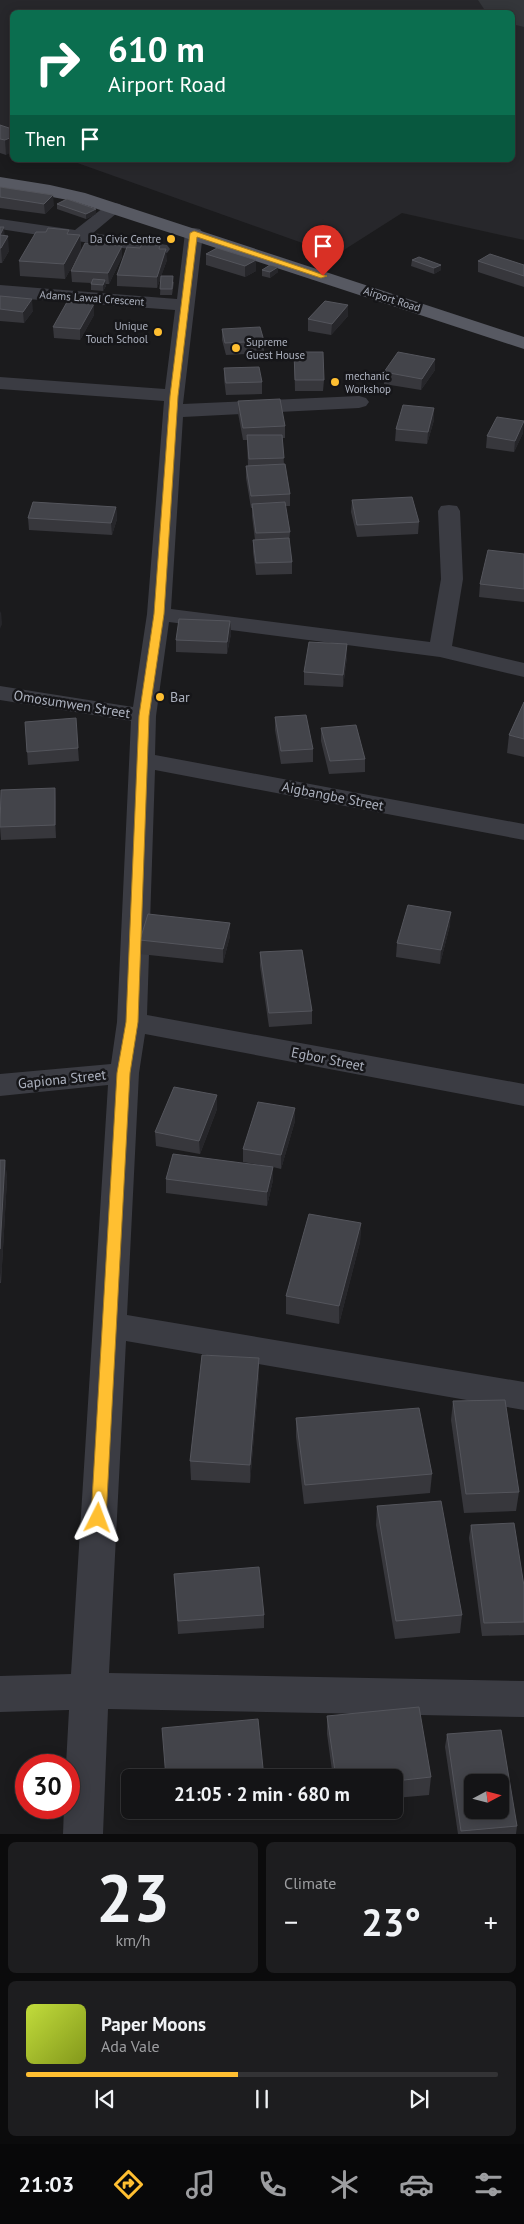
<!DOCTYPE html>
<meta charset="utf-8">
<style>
:root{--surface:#141416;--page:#1d1d1f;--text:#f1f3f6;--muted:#9d9ea1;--line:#333335;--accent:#ffbf31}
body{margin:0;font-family:"PT Sans",sans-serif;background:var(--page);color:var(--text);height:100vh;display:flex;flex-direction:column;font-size:19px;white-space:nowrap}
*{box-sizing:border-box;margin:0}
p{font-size:16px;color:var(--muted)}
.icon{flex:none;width:28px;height:28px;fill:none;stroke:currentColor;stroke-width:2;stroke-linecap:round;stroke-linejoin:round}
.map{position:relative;height:1834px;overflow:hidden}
.sheet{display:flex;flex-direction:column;gap:8px;padding:8px;background:#0b0b0c;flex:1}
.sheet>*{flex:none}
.banner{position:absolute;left:10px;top:10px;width:505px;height:152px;border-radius:8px;box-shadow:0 2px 12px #0003,0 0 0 1px var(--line);background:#0b6e4f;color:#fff;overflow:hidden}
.needle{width:32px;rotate:83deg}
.controls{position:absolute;left:464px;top:1774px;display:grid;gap:10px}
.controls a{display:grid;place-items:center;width:45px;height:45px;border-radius:8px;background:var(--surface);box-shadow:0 2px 12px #0003,0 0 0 1px var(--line);font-size:25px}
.speed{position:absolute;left:15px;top:1754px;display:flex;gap:10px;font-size:25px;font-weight:700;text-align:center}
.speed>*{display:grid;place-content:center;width:65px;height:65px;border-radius:50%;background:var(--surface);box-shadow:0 2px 12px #0003,0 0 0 1px var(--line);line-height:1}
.speed .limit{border:8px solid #d22;background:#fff;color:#111}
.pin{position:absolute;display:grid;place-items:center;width:42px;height:42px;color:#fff;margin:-51px -21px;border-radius:50% 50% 50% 0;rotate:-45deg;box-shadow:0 0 5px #0007}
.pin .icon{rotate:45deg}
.me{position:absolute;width:55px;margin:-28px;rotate:3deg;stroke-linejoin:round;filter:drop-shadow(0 0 4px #0008)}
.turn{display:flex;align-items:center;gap:18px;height:105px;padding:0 15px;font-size:22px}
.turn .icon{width:65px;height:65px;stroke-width:2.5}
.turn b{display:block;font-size:35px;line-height:42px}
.then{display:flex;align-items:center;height:48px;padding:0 15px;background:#0003;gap:10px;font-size:19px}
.big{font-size:38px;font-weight:700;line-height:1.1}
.sheet .widget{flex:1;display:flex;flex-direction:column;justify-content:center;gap:8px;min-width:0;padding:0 18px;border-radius:8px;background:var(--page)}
.sheet .dial{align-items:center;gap:0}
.dial b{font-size:65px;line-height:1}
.song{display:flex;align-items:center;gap:15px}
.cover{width:60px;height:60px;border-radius:8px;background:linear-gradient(135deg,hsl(70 70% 55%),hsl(70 70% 35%))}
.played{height:5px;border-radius:2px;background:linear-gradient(90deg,var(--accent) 45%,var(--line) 45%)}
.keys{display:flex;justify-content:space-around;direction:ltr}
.heat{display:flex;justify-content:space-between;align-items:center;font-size:28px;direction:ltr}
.sheet .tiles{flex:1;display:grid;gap:8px;grid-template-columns:1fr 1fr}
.widget:last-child{grid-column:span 2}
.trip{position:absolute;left:121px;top:1769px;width:282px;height:50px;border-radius:8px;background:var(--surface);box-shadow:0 2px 12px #0003,0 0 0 1px var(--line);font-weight:700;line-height:50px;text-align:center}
.menu{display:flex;height:80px;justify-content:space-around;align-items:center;background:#080809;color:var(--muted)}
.menu .icon{width:35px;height:35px}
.menu .selected{color:var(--accent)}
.menu b{font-size:22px;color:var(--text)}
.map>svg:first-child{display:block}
.built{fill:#27272b}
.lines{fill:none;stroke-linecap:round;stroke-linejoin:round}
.runway{fill:#34363a;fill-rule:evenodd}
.minor{fill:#3b3c43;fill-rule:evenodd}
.major{fill:#575962;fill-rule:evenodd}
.wall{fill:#37373c}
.shaded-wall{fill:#26262a}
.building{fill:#43444a;stroke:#54555c;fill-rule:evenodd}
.route{fill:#ffbf31;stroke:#a67c20}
.poi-dot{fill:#ffbf31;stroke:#161619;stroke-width:2}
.labels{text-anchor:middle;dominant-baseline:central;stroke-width:5;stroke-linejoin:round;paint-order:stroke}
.far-poi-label{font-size:11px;fill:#acb1be;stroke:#161619;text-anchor:end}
.far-street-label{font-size:11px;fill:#acb1be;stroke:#161619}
.poi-label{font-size:14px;fill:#acb1be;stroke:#161619;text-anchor:start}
.street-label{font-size:14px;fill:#acb1be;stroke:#161619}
</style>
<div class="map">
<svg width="524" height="1834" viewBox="0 0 524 1834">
<rect width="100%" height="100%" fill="#1b1b1d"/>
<path class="built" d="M0,0h524v240l-122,-27 -66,42 -267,-95h443v-148h-500v130l-12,-4z"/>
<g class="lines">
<path class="runway" d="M478,0h46v27l-12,-3v-12h-26z"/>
<g class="minor">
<path d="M114,203l6,1 3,4 -30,25 74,12 3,4 -3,4 -6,1 -161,-25v-10l75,11 33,-26z"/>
<path d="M194,228l6,1 3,4 -20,171 176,-8 7,2 3,4 -3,4 -7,2 -176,9 -12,192 259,33 11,-63 -3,-68 3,-5 8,-1 8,1 3,5 3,68 -11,67 72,17v14l-84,-20 -271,-35 -13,94 -1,39 369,69v16l-369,-70 -8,245 377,69v22l-379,-72 -6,39 -12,242 397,67v28l-398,-69 -17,332 415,8v36l-416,-8 -5,125h-40l1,-26h5v-43h-3l3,-55 -69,2v-36l71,-2 37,-589 -108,11v-22l111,-10 6,-42 14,-301 -131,-21v-14l133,21 14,-93 17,-213 -164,-12v-12l165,12 10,-79 -175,-13v-12l177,14 8,-66 3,-4z"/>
</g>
<path class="major" d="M0,177l50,8 35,8 439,144v12l-451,-148 -73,-14z"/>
</g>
<g class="wall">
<path d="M0,125l12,4 -6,26 -6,-2z"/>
<path d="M0,187l54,18 -9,9 -45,-6z"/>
<path d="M57,204l39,10 -10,5 -29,-10z"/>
<path d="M0,227l5,9 4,15 -7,12h-2z"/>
<path d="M69,230v4l11,1 1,15 -16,29 -45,-3 -1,-15 27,-29z"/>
<path d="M115,245l7,12 -13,27h-4l1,2 -3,5 -12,-1v-7l-19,-1 -1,-11z"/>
<path d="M160,245v4l7,11 -6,16 13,6 -2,13h-12l1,-18 -4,11 -40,-2v-11l23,-27z"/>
<path d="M206,254l50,6v11l-11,6 -39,-12z"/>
<path d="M412,260l29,5v5l-7,4 -23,-8z"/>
<path d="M478,261l46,4v22l-46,-15z"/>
<path d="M262,270l16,2 -8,6 -8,-2z"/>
<path d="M0,296l33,15 -9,12 -24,-2z"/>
<path d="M94,304v11l-14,25 -26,-2 -1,-11z"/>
<path d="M348,305v11l-17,19 -23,-4v-12z"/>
<path d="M222,329l42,12v12l-38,2 -4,-15z"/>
<path d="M294,352l30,28 -1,11h-28z"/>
<path d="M224,368l38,14v12l-36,1 -2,-16z"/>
<path d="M435,370l-14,20 -37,-6v-12z"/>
<path d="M238,401l47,25v12h-3l2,26 6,30v12h-5l5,26 -1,11 3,19v12l-36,1 -3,-23v-12h2l-3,-24v-8h-1l-5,-30v-12h2l-1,-26h-4l-5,-27z"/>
<path d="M434,408v12l-7,24 -32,-3 1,-12z"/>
<path d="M523,433l-9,19 -28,-4 1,-12z"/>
<path d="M352,500l67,22 -1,12 -61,3 -6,-25z"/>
<path d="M116,507l1,12 -5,16 -83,-5 -1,-12z"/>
<path d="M524,554v48l-45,-5 1,-13z"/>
<path d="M230,621l1,13 -4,20 -51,-2v-12z"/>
<path d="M347,644v13l-4,30 -39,-2v-13z"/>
<path d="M524,702v55l-17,-4 2,-18z"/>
<path d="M275,717l38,32v13l-32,2 -6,-34z"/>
<path d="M25,722l53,26 1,13 -51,4z"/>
<path d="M321,728l44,31v13l-36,2 -8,-33z"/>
<path d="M56,801v37l-55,2 -1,-13z"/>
<path d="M450,925l-10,39 -44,-7 1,-14z"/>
<path d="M230,936l-7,27 -83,-9v-14z"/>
<path d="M260,952l52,59v13l-43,3 -9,-61z"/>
<path d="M217,1095v14l-17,45 -44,-8 -1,-14z"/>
<path d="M295,1108v13l-14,48 -8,-2v13l-6,26 -101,-13v-14l94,-14 -17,-3v-13z"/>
<path d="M0,1160h5l2,19 -6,104h-1z"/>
<path d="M361,1223l-1,19 -21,82 -53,-10v-18z"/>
<path d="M259,1358v19l-9,106 -59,-3 -1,-19z"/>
<path d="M453,1401l66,91 -3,19 -52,2 -13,-93z"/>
<path d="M296,1418l136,56 -2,19 -126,11 -8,-67z"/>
<path d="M377,1506l85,109 -2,18 -65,6 -19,-114z"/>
<path d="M471,1525l53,61v49l-42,1 -13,-98z"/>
<path d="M174,1574l90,41v13l-86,6z"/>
<path d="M327,1716l104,61 -2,18 -34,3v-20h-62l-6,-44z"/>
<path d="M447,1734l70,92 -1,8h-58l-13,-87z"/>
<path d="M168,1810h22l-22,2z"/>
</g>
<g class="shaded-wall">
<path d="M12,137v15l-6,3 -1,-15z"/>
<path d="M53,195l1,10 -9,9 -1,-10z"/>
<path d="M96,209v5l-10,5v-5z"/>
<path d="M4,227l1,13 3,-4 1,15 -7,12 -2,-28z"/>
<path d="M80,235l1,15 -16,29 -1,-15z"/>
<path d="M122,246v11l-13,27 -1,-11z"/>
<path d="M166,249l1,11 -10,28v-11z"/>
<path d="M256,260v11l-11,6v-11z"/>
<path d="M441,265v5l-7,4v-6z"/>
<path d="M278,267v5l-8,6v-6z"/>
<path d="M105,280l1,6 -3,5v-6z"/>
<path d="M32,299l1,12 -9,12 -1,-11z"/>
<path d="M94,304v11l-14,25v-11z"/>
<path d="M348,305v11l-17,19 1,-11z"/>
<path d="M435,359v11l-14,20 1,-11z"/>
<path d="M434,408v12l-7,24 1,-12z"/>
<path d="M524,421l-1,12 -9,19 1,-11z"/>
<path d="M116,507l1,12 -5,16 -1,-12z"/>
<path d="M1,611l1,13 -2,5v-16z"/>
<path d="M230,621l1,13 -4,20v-12z"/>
<path d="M347,644v13l-4,30v-12z"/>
<path d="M55,788l1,13v37l-1,-13z"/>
<path d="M451,912l-1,13 -10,39 1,-14z"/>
<path d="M230,923v13l-7,27v-14z"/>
<path d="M217,1095v14l-17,45 -1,-13z"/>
<path d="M295,1108v13l-14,48v-14z"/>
<path d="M5,1160l2,19 -6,104 -1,-11v-23z"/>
<path d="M273,1167v13l-6,26v-14z"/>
<path d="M361,1223l-1,19 -21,82v-18z"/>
<path d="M259,1358v19l-9,106v-18z"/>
</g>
<g class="building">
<path d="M0,125l12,4v8l-7,3 -5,-1z"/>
<path d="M0,187l53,8 -9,9 -44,-7z"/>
<path d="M67,199l29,10 -10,5 -29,-10z"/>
<path d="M0,227h4l-4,8z"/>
<path d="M48,228l21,2 -2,4 13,1 -16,29 -45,-3 17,-29h10z"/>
<path d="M0,235l8,1 -7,12h-1z"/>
<path d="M98,240l16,1 -2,4 10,1 -14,27 -37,-2 14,-28 11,1z"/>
<path d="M142,244l18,1 -1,4h7l-9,28 -40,-2 10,-28 13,1z"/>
<path d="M217,248l39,12 -11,6 -39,-12z"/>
<path d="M490,254l34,11v11l-46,-15z"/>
<path d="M419,257l22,8 -7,3 -22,-8z"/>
<path d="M270,265l8,2 -8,5 -8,-2z"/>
<path d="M161,276h12l-1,13h-12z"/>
<path d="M93,279l12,1 -2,5 -12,-1z"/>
<path d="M0,296l32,3 -9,13 -23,-3z"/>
<path d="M325,301l23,4 -16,19 -24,-5z"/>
<path d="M67,302l27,2 -14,25 -27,-2z"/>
<path d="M260,327l4,14 -39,2 -3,-14z"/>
<path d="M294,352h29l1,28h-29z"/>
<path d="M398,352l37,7 -13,20 -38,-7z"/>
<path d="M259,367l3,15 -36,1 -2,-15z"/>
<path d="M280,399l5,27 -42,2 -5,-27z"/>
<path d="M403,405l31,3 -6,24 -32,-3z"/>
<path d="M497,417l27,4 -9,20 -28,-5z"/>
<path d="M247,435h35l2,23 -35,1z"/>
<path d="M285,464l5,30 -39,2 -5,-30z"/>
<path d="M412,497l7,25 -62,3 -5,-25z"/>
<path d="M33,502l83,5 -5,16 -83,-5z"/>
<path d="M285,502l5,30 -34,1 -4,-29z"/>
<path d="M289,538l3,24 -36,1 -3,-23z"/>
<path d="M488,550l36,4v35l-44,-5z"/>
<path d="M179,619l51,2 -3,21 -51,-2z"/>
<path d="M309,642l38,2 -4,31 -39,-3z"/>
<path d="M524,702v37l-15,-4z"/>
<path d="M306,715l7,34 -32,2 -6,-34z"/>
<path d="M76,718l2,30 -51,4 -2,-30z"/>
<path d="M356,725l9,34 -35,2 -9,-33z"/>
<path d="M55,788v37l-55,2 1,-37z"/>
<path d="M408,905l43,7 -10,38 -44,-7z"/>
<path d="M148,914l82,9 -7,26 -83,-9z"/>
<path d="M302,950l10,61 -43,2 -9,-61z"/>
<path d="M174,1087l43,8 -18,46 -44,-9z"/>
<path d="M258,1102l37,6 -14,47 -38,-6z"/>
<path d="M173,1154l100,13 -6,25 -101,-13z"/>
<path d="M0,1160h5l-5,89z"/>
<path d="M309,1214l52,9 -22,83 -53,-10z"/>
<path d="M202,1355l57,3 -9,107 -60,-4z"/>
<path d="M505,1400l14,92 -53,2 -13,-93z"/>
<path d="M419,1408l13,66 -127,11 -9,-67z"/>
<path d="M441,1501l21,114 -66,6 -19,-115z"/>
<path d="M514,1523l10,63v36l-40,1 -13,-98z"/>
<path d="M259,1567l5,48 -86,6 -4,-47z"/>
<path d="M419,1707l12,70 -36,4v-3h-59l-9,-62z"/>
<path d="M258,1719l6,59h-98l-4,-50z"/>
<path d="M501,1730l16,96 -56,5 -14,-97zM472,1782h28v28h-28z"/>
</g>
<path class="route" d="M194,231l133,45 -6,2 -124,-41 -19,159 -14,218 -15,102 -11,306 -8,51 -24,445 -2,5 -6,2 -5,-2 -2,-5 26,-445 9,-51 13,-306 15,-102 16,-218 20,-163z"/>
<g class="poi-dot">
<circle cx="171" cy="239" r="5"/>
<circle cx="158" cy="332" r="5"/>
<circle cx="236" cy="348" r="5"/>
<circle cx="335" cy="382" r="5"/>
<circle cx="160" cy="697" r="5"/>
</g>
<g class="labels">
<g class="far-poi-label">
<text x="161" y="239">Da Civic Centre</text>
<text x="148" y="326">Unique<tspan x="148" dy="13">Touch School</tspan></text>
<text x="246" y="342" text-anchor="start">Supreme<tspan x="246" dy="13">Guest House</tspan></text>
<text x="345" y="376" text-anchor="start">mechanic<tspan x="345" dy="13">Workshop</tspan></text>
</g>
<g class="far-street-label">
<text transform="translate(92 298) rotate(4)">Adams Lawal Crescent</text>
<text transform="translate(392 299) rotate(18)">Airport Road</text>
</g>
<g class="poi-label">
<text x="170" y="697">Bar</text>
</g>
<g class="street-label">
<text transform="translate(72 704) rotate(9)">Omosumwen Street</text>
<text transform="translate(333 796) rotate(11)">Aigbangbe Street</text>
<text transform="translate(328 1059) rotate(11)">Egbor Street</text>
<text transform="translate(62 1079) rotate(-6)">Gapiona Street</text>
</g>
</g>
</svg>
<div class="controls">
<a><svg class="needle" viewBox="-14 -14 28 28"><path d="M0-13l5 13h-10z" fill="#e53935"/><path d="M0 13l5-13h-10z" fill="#9d9ea1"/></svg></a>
</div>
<div class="speed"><div class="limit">30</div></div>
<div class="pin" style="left:323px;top:276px;background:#d93025"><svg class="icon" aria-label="arrive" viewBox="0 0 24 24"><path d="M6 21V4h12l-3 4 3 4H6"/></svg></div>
<svg class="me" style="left:98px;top:1518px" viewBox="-20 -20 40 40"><path d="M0-17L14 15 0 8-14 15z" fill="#ffbf31" stroke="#fff" stroke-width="4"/></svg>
<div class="trip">21:05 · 2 min · 680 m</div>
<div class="banner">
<div class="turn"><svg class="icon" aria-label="right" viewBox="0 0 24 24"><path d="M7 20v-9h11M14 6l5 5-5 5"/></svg><div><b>610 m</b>Airport Road</div></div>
<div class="then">Then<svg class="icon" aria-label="arrive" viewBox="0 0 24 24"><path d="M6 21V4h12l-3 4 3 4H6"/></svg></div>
</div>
</div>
<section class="sheet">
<div class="tiles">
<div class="widget dial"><b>23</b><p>km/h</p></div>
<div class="widget"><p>Climate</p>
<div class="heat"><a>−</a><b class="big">23°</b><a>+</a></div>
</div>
<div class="widget">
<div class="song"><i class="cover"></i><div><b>Paper Moons</b><p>Ada Vale</p></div></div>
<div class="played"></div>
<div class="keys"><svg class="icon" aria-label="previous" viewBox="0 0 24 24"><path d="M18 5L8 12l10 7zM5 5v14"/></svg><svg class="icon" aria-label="pause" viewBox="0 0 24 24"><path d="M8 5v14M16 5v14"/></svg><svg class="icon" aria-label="next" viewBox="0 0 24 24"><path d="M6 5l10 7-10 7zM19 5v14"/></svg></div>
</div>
</div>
</section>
<nav class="menu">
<b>21:03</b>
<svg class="icon selected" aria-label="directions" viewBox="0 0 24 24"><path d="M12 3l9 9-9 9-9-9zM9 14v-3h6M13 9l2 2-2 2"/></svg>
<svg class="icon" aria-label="music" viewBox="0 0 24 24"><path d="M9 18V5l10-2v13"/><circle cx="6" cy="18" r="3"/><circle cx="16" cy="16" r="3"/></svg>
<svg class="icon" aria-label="phone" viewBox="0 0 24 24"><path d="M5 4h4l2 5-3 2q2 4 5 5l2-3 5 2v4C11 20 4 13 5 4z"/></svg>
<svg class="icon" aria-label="climate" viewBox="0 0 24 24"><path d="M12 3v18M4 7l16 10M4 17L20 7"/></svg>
<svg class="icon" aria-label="car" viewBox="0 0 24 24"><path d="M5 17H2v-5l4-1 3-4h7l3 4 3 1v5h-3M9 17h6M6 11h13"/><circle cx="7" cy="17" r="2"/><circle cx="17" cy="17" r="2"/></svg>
<svg class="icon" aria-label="filters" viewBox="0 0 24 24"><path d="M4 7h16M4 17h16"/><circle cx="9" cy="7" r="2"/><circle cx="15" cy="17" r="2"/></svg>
</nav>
